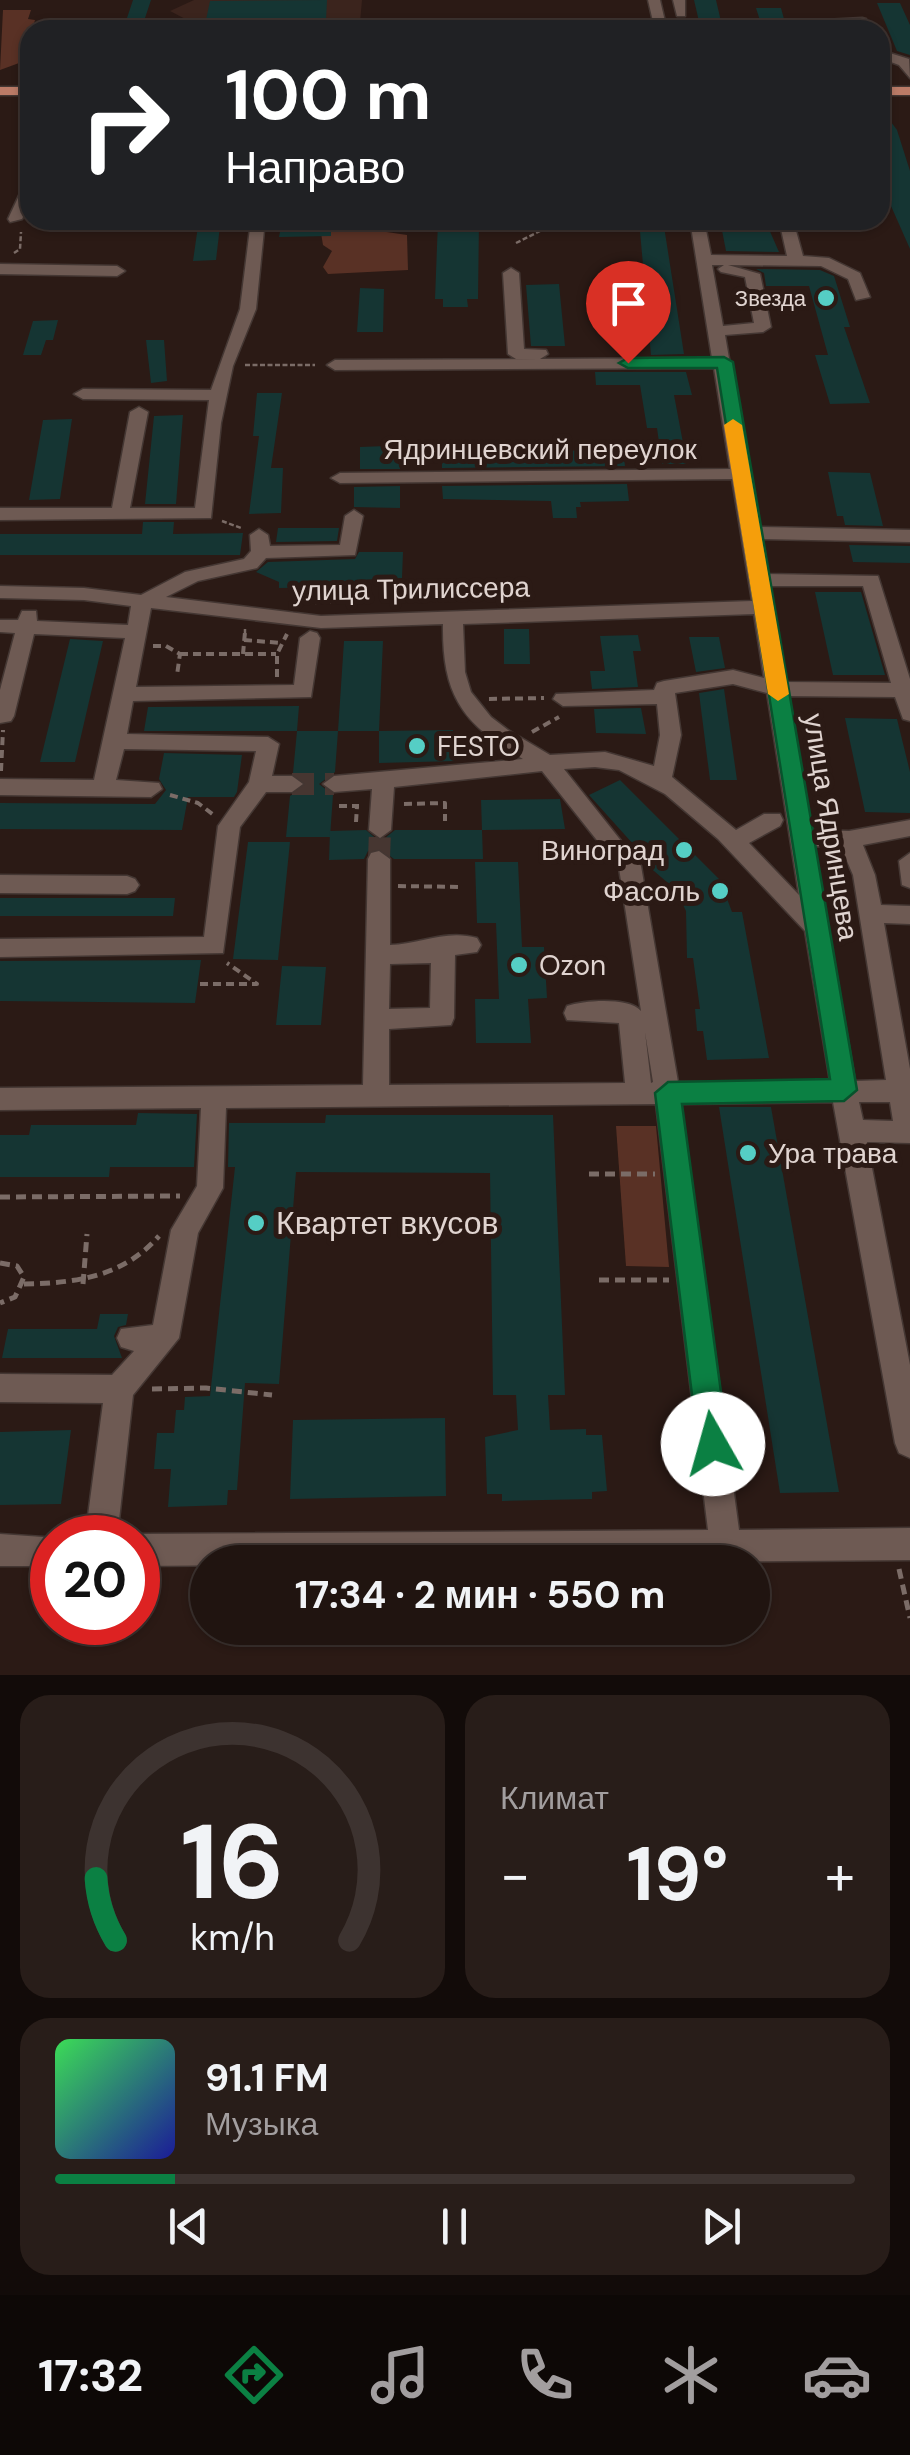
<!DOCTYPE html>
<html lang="ru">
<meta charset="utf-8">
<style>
:root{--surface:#201410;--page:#281d19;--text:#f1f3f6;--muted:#a29e9f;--line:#3d3330;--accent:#0b8043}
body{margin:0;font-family:"DM Sans",sans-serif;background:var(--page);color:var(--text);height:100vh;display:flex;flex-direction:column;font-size:38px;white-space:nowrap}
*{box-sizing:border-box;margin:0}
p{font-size:32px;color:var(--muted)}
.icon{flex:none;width:55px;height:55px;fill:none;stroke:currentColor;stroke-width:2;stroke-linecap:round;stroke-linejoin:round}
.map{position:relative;height:1675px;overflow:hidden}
.details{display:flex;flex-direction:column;gap:20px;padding:20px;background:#120b09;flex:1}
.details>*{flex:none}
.hud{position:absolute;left:20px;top:20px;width:870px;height:210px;border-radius:30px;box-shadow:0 2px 8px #0004,0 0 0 2px var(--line);background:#202124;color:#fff;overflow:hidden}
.speed{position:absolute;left:30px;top:1515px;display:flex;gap:20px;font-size:50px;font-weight:700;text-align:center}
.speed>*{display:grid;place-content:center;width:130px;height:130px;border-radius:50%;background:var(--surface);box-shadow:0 2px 8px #0004,0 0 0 2px var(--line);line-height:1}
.speed .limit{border:15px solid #d22;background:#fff;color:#111}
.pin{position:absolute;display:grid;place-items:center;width:85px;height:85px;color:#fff;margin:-102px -42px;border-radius:50% 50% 50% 0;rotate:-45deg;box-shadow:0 0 10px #0007}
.pin .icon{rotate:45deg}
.me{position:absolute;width:110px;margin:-55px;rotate:353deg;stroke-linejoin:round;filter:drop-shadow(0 0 8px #0008)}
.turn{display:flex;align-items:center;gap:35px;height:210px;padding:0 40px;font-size:45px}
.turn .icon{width:130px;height:130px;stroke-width:2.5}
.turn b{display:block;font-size:70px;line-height:85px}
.big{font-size:75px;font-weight:700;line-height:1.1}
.details .tile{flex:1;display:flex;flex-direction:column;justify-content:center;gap:15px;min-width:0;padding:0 35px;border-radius:30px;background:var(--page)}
.details .dial{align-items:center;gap:0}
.dial svg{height:260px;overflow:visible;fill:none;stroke:var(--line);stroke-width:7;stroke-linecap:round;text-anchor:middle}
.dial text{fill:var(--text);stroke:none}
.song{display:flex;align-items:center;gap:30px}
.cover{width:120px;height:120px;border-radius:15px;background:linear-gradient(135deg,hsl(130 70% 55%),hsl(240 70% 35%))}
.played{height:10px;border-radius:5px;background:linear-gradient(90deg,var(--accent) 15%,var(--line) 15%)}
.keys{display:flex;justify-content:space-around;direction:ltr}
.heat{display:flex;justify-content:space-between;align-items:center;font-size:55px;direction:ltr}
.details .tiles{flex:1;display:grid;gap:20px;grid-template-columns:1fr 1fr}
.tile:last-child{grid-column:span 2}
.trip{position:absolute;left:190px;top:1545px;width:580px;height:100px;border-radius:50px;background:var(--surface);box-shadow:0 2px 8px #0004,0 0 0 2px var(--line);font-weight:700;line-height:100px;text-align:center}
.tabs{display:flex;height:160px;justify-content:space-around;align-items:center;background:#0d0806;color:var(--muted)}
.tabs .icon{width:70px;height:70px}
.tabs .current{color:var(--accent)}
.tabs b{font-size:45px;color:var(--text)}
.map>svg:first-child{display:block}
.built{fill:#3b241d}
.green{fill:#593125}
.building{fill:#153533}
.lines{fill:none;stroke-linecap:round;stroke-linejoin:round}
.minor-tunnel{stroke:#463631;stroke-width:22;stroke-dasharray:22 11;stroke-linecap:butt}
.minor-casing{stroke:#443733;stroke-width:3}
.major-casing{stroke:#443733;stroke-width:3}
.path-far2{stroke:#7b6c67;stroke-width:2.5;stroke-dasharray:5 2.5;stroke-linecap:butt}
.path-far1{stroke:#7b6c67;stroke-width:4;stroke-dasharray:8 5;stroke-linecap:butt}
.path{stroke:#7b6c67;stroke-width:5;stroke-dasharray:10 6;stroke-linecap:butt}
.minor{fill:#6e5a53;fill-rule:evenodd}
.major{fill:#bb7b67;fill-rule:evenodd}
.route{fill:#0b8043;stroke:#07532c;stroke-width:2.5}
.slow{fill:#f59e0b}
.poi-dot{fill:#55cec5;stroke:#2b1a15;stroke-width:4}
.labels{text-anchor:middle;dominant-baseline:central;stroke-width:10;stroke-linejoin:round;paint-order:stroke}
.far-poi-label{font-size:22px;fill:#e0d4d0;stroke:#2b1a15;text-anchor:end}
.street-label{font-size:28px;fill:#e0d4d0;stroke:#2b1a15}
.poi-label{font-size:28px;fill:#e0d4d0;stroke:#2b1a15;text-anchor:start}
.near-poi-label{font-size:32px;fill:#e0d4d0;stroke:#2b1a15;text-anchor:start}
</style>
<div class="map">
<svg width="910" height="1675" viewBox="0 0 910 1675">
<rect width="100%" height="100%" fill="#2b1a15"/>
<path class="built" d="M194,0h168l-2,23 -165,1 -25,-13z"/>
<g class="green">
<path d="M3,10h28l-3,9 7,1 -8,26 3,13 -30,11z"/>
<path d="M346,226l61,9 1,35 -80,4 -5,-7 9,-16 -9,-6 -2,-12z"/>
<path d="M616,1126h40l13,141 -43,-1z"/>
</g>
<g class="building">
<path d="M133,0h18l-10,30h-18z"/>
<path d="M327,0l-1,20h-120l4,-19z"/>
<path d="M694,0h22l7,30h-22z"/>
<path d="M877,3h23l10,22v30l-13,-4z"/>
<path d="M756,8h25l6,22h-24z"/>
<path d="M880,107l17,23 13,41v78l-30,-68z"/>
<path d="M639,220h24l21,134 -33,1z"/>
<path d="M720,220h45l14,32 -53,-1z"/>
<path d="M282,221h49v15l-52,1z"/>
<path d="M438,221l41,1 -1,77h-11l1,8h-25v-8h-8z"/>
<path d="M198,226h22l-4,34 -23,1z"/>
<path d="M756,269l64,1 14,6 16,51h-6l26,76 -40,1 -15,-49h13l-19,-69h-43l-2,-13z"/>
<path d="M559,284l6,62h-34l-5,-61z"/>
<path d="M360,288l24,1 -1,43h-26z"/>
<path d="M58,320l-5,20h-7l-5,15h-18l10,-34z"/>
<path d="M146,340h18l3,41 -16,2z"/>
<path d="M595,372h91l6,23h-18l13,69h-25l-5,-36h-10l-7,-43h-44z"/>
<path d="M257,393h25l-11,75h12l-2,45 -32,1 10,-78h-6z"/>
<path d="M183,415l-7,89h-31l9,-88z"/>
<path d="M72,419l-12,80 -31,1 14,-80z"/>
<path d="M386,446l1,5h13v18h-40v-22z"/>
<path d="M442,450l102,5 -1,-4 80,-1 2,16 -183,2z"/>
<path d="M828,472l42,1 13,53 -38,-1 -2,-9h-6z"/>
<path d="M627,484l2,17 -49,1 1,5h-5l1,11h-24l-2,-17 -108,-2 -1,-13z"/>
<path d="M400,486v22l-46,-1v-20z"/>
<path d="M143,522h31l-1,12 70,-1 -3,22h-240v-21h142z"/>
<path d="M278,528h61l-2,13 -61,1z"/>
<path d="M849,545l61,1v17l-57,-1z"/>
<path d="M359,552h44l-1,26 -47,2 -1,7 -75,1v-6l-23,-10 12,-10 87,-3z"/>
<path d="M815,592h46l24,83h-52z"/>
<path d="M504,629h25l1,35h-26z"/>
<path d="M638,635l3,16h-8l5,36 -46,2 -2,-18h15l-5,-35z"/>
<path d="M689,637h30l6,31 -29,4z"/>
<path d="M70,639l33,2 -28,121h-35z"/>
<path d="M344,641h39l-4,90h-41z"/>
<path d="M724,689l13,91h-27l-11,-87z"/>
<path d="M299,706l-2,25h-153l4,-24z"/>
<path d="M641,708l5,26 -50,-1 -2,-24z"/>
<path d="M845,718l52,1 13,53v41l-45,-1z"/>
<path d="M453,730l3,31 -77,2v-32z"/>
<path d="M297,731h41l-3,41 -16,12 14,11 -3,42h-44l4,-41 17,-12 -14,-11z"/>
<path d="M164,753l78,2 -5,37 -3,5h-46l-6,33 -182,-1v-26l155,1 11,-14 -7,-11z"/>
<path d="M620,780l100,100 12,32h10l27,146 -62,2 -4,-29h-6l-2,-22h5l-7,-51h-6l-1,-47 -11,-22 -35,-30 2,-5 -53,-59z"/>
<path d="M560,799l5,30 -83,1 -1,-30z"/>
<path d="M366,830l14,12 15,-12h87l1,29h-89l-16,-12 -10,4 -4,8 -35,1 1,-29z"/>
<path d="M248,842h42l-12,118 -45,-1z"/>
<path d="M475,862h43l4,85h22l3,51 -19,1 3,44h-55l-1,-44h24l-3,-76h-19z"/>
<path d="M0,898h175l-2,18h-173z"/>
<path d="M201,960l-6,43 -195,-2v-40z"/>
<path d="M282,966l44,1 -5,58h-45z"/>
<path d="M719,1107h52l68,385 -59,1z"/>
<path d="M138,1113l59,1 -3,53h-84l-1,10h-109v-42h29l2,-10h105z"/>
<path d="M326,1115h227l12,280h-17l2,35 36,-1v6h16l5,56 -15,1v7l-90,2v-7h-15l-2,-57 33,-7 -2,-35h-23l-3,-222 -194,-1 -17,212 -34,-1 -8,107h-9l-1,15 -59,2 3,-38h-17l3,-36h17l2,-23h8l1,-13 25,-1 25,-229h-7l1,-44h96z"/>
<path d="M100,1314h28l-2,11 -8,2 -4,9 8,22h-120l6,-29h89z"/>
<path d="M445,1418l1,78 -156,3 3,-79z"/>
<path d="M71,1430l-10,74 -61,1v-73z"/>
</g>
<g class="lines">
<g class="minor-tunnel">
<path d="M292,784h42"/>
<path d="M379,859l1,-29"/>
</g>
<defs>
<g id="minor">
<path d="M648,0h12l7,30h-12z"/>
<path d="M673,0h12v16h-8z"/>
<path d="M862,18l4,1v6l-46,5 5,-10z"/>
<path d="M880,50l29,9 1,19 -11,-13 -19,-7z"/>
<path d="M30,183v20l-8,16 -12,3 -2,-3 15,-32z"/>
<path d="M251,220h14l-9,89 -23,57 -12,57 -10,95 -211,2v-12h112l18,-96 9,-5 9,5 -18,96h65l14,-108 -126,-1 -9,-5 9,-5 128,1 29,-81z"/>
<path d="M690,220h14l7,35 76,1 -8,-36h14l10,36 26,2 31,15 10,24 -14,3 -8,-21 -27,-13 -93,-1 32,9 11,53 -8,5 -38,3 33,192 152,3v12l-150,-3 6,35 112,2 32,103v42l-7,-2 -8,-22 -107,-1 23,134 38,1 61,-11v16l-47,9 12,30 6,30 29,1v18l-26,-1 26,146v74l-43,-1 43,223v93l-11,-5 -4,-10 -62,-341 -152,2 58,426 171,-2v32l-772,6v-28h-8l8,-4 570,-4 -52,-426 -430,4 -3,80 -25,45 -19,105 -46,57 -16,143h-32l18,-135 -103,-1v-28l112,1 22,-24 -13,-4 -4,-9 4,-9 32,-4 18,-95 26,-44 4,-78 -201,2v-22l363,-3 5,-226 3,-6 8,-2 11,8v86c29,-1 57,-16 87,-7l4,7 -4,7 -22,3 -1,63 -3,7 -62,4v56l236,-2 -6,-60 -52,-3 -3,-7 3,-7c18,-6 62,-9 74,5l-22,-143 -77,-97 -148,16 -3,43 -11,8 -11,-8 3,-41 -38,3 -11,-8 11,-8 189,-17c-61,-35 -81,-64 -80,-135l-122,4 -170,-20 -15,79 158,-2 6,-47 10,-7 7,2 3,5 -9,59 -178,4 -6,33 141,3 11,7 -7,32h20l11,8 -11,8h-26l-26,35 -17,126 -223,4v-18l204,-2 14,-111 31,-44 7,-31 -132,-2 -8,31 43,3 3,6 -11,8 -151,-2v-16l94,1 31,-142 -91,-4 -20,82 -3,5 -11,2v-33l15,-57 -15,-1v-12h18l4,-9h14l1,10 91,4 3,-19 -47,-6 -84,-2v-12l84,2 57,7 44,-23 59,-13 7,-8 -1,-16 9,-6 9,6 2,11 70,-1 5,-29 9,-6 9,6 -8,39 -89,3 -9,10 -59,13 -32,16 155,19 431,-15 -20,-122 -392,4 -9,-5 9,-5 390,-4 -16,-101 -379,2 -8,-5 8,-5 204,-1h-23l-8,-5 -5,-81 8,-5 8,5 5,76 22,1 2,4 -8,5 172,-1zM712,265h12l-6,4 3,3 24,5 9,46 -31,3zM769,586h94l28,97 -106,-1zM754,614l10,64 -31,-8 -69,11 -7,2 -3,7 -98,4 -3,5 10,7 94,-2 3,31 -6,31 -49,-14 -55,3 -42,-25 -17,-13 -20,-25 -6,-20 -2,-48zM733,684l34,9 32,202 -50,-52 31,-17 3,-6 -3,-6h-16l-28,16 -64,-53 9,-42 -6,-42zM595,767l24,3 46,24 53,45 87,92 25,150 -152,1 -37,-216 -77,-97zM814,846l27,1 12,28 33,205 -31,1zM431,963l-1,45 -41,1 1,-45zM645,1032l8,50 -2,1zM859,1102h31l3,19 -30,-1z"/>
<path d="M0,264l117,2 8,5 -8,5 -117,-2z"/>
<path d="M910,853v35l-8,-3 -3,-24z"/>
<path d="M0,875l127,1 8,3 4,6 -4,6 -8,3 -127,-1z"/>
<path d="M0,1534l57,4h-5v28h-52z"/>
</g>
<g id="major">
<rect x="0" y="87" width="30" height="8"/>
<rect x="880" y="87" width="30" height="8"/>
</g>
</defs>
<use href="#minor" class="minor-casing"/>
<use href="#major" class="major-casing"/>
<g class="path-far2">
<path d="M516,243l46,-23"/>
<path d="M14,253l6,-4 1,-17"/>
<path d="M245,365h70"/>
<path d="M222,521l19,7"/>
<path d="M315,603l46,-1"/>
<path d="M245,634v-5"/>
</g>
<g class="path-far1">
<path d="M244,640l38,3"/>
<path d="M153,646h13l14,8 -3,21"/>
<path d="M180,654h96"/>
<path d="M243,654l2,-22"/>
<path d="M277,677v-23l10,-20"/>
<path d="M489,699l55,-1"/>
<path d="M532,732l27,-15"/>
<path d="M1,771l2,-41"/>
<path d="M170,795l28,8 17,13"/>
<path d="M404,804l41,-1v18"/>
<path d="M339,806h20"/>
<path d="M356,822l1,-16"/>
<path d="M398,886l63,1"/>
<path d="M200,984h57l-30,-21"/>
</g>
<g class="path">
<path d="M589,1174h66"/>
<path d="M0,1197l180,-1"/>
<path d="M0,1263l17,3 7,11 -9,20 -15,6"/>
<path d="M599,1280h70"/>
<path d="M24,1284c52,-1 99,-7 135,-48"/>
<path d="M83,1284l4,-50"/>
<path d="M152,1389l54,-1 66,7"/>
<path d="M899,1569l11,49"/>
</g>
<use href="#minor" class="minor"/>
<use href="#major" class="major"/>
</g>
<path class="route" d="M724,357l9,5 124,728 -13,11 -162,3 46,340 -5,11 -10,4 -11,-4 -4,-11 -43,-351 13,-11 162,-3 -113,-711h-89l-9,-5 9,-5z"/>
<path class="slow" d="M733,419l9,6 47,269 -11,7 -10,-7 -44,-269z"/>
<g class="poi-dot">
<circle cx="826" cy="298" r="10"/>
<circle cx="417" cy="746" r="10"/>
<circle cx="684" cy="850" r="10"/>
<circle cx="720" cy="891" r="10"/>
<circle cx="519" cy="965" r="10"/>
<circle cx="748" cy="1153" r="10"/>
<circle cx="256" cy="1223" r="10"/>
</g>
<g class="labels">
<g class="far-poi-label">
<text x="806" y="298">Звезда</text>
</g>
<g class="street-label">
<text x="540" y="449">Ядринцевский переулок</text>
<text transform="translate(411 589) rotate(-1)">улица Трилиссера</text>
<text transform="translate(831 827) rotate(81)">улица Ядринцева</text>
</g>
<g class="poi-label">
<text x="437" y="746">FESTO</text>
<text x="664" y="850" text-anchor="end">Виноград</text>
<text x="700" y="891" text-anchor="end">Фасоль</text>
<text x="539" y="965">Ozon</text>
<text x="768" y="1153">Ура трава</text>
</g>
<g class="near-poi-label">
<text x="276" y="1223">Квартет вкусов</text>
</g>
</g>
</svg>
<div class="speed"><div class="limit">20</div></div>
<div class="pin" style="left:628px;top:363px;background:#d93025"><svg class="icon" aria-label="arrive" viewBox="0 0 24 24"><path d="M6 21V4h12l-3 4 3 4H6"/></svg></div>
<svg class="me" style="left:713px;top:1444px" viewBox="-20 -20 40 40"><circle r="19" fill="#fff"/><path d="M0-13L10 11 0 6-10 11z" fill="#0b8043"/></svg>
<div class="trip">17:34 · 2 мин · 550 m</div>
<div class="hud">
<div class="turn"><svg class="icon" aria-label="right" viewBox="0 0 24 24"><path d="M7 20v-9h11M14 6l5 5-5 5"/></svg><div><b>100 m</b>Направо</div></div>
</div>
</div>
<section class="details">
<div class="tiles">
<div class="tile dial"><svg viewBox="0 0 100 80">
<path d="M14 69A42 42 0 1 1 86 69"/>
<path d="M14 69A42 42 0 0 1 8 50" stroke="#0b8043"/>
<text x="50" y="56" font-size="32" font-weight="700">16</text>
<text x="50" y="72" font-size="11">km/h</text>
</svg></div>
<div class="tile"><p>Климат</p>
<div class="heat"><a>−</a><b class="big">19°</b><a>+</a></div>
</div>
<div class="tile">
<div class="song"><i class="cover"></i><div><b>91.1 FM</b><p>Музыка</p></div></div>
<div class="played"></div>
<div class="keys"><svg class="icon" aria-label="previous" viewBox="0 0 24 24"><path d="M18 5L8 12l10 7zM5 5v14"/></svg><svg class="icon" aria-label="pause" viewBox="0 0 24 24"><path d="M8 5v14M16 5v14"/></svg><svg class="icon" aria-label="next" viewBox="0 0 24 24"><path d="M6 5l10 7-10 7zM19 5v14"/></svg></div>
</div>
</div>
</section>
<nav class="tabs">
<b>17:32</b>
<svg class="icon current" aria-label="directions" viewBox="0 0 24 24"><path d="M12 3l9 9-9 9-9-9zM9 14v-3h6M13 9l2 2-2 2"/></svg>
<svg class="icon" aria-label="music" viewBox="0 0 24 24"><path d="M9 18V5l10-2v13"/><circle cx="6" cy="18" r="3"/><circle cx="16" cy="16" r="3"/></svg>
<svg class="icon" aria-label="phone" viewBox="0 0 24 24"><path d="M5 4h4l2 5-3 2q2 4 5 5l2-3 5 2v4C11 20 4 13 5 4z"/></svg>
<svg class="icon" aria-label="climate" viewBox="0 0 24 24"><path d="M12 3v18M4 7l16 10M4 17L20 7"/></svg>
<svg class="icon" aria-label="car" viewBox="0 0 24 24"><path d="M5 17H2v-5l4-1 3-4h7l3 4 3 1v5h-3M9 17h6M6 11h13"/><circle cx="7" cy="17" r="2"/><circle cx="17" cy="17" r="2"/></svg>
</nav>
